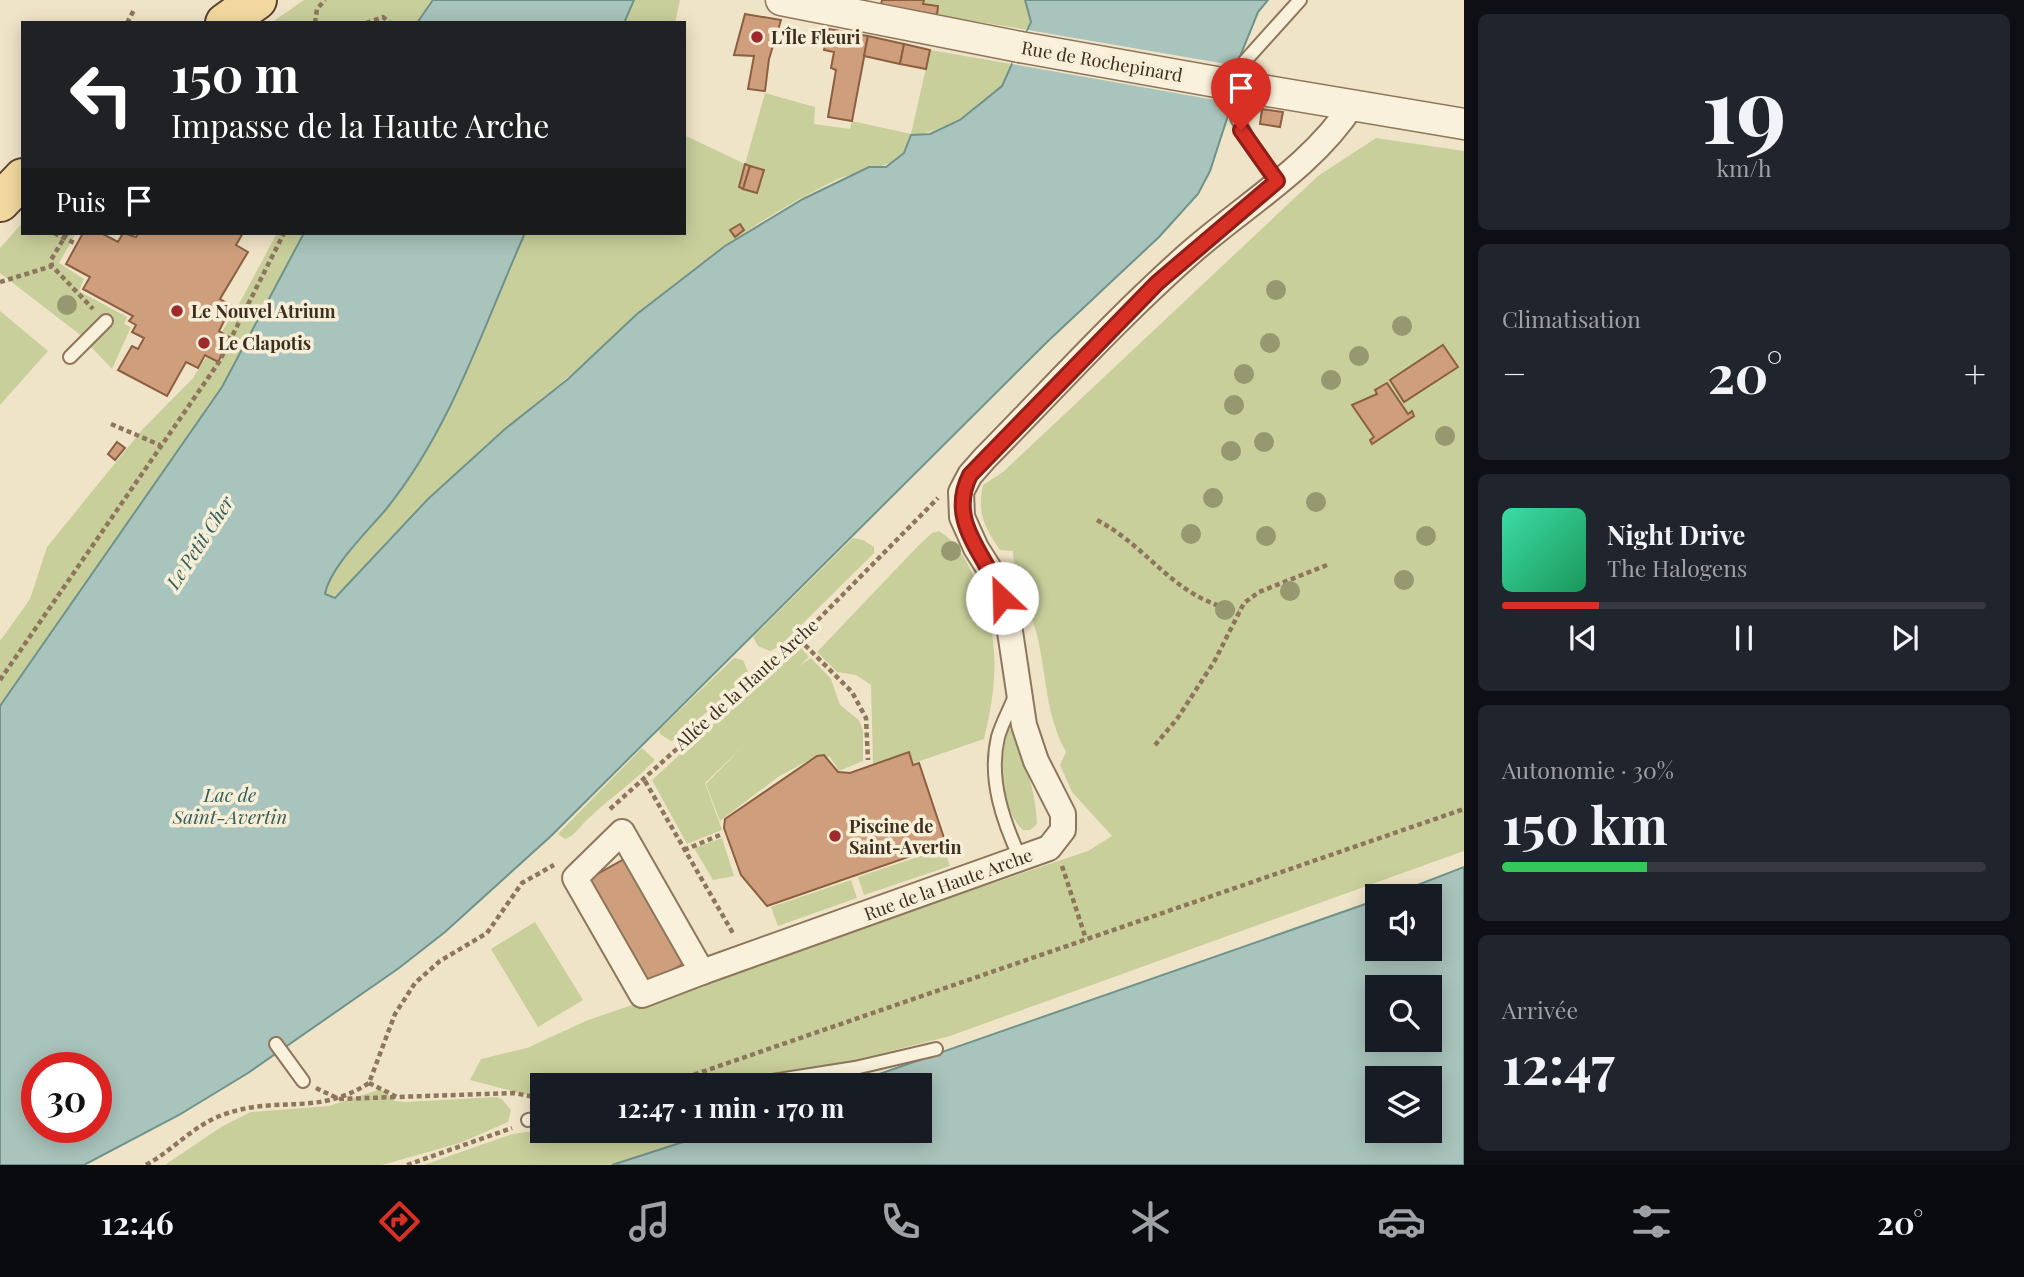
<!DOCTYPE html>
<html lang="fr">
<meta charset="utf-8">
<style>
:root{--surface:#171b24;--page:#20242c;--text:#f1f3f6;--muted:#9ea1a6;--line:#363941;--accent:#d93025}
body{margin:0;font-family:"Playfair Display",serif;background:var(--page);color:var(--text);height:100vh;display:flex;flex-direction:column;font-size:26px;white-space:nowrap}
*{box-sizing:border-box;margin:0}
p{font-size:23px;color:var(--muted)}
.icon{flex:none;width:38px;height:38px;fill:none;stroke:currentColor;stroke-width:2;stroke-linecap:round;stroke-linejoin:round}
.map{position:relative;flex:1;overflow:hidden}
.sheet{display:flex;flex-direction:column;gap:14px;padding:14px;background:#0d0f14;width:560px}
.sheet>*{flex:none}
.top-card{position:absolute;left:21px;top:21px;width:665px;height:214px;border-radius:0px;box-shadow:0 4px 18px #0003;background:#202124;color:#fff;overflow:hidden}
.buttons{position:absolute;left:1365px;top:884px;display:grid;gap:14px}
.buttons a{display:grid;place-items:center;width:77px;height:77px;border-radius:0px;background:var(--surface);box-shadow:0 4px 18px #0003;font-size:35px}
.speed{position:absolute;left:21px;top:1052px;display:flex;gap:14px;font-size:35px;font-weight:700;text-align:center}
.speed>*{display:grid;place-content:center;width:91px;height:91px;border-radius:50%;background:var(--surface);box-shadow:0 4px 18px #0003;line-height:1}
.speed .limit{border:10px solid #d22;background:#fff;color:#111}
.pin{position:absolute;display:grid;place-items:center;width:60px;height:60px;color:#fff;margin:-72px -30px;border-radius:50% 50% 50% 0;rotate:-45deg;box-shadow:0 0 7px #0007}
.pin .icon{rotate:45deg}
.me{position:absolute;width:77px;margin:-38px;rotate:336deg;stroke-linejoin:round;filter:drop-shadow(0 0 5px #0008)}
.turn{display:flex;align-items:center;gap:24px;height:147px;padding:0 35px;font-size:32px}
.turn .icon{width:91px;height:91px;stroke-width:2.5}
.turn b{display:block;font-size:49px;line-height:60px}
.then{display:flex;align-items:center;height:66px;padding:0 35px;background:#0003;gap:14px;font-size:26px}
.big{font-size:52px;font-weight:700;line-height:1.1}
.sheet .tile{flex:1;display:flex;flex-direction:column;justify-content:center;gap:10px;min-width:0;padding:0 24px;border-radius:10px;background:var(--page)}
.sheet .dial{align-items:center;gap:0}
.dial b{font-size:91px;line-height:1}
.song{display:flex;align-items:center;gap:21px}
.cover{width:84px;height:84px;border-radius:10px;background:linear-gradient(135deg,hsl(160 70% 55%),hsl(150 70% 35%))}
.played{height:7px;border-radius:4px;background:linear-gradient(90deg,var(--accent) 20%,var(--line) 20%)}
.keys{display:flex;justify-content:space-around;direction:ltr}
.heat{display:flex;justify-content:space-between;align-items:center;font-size:38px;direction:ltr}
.charge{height:10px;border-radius:5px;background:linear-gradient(90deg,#34c759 30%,var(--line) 0)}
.trip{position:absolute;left:530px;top:1073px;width:402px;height:70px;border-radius:0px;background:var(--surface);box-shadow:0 4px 18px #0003;font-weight:700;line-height:70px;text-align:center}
.tab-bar{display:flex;height:112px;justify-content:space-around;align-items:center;background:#090b0e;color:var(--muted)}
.tab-bar .icon{width:49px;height:49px}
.tab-bar .selected{color:var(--accent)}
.tab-bar b{font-size:32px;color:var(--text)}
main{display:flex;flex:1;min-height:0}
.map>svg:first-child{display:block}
.green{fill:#c9cf9b;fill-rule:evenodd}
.water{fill:#a9c4bc;stroke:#6f938a;stroke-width:2;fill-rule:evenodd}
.pier{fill:#f0e4c8}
.building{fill:#cf9f7d;stroke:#8d5f41;stroke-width:2}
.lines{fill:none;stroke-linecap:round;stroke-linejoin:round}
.service-casing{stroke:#8d765c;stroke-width:16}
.minor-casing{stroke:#8d765c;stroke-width:28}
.tertiary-casing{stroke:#8d765c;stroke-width:33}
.primary-casing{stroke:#5b4430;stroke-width:42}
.path{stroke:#8d765c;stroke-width:4.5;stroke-dasharray:5 3.5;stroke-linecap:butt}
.service{stroke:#faf1dc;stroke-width:12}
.minor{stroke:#faf1dc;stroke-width:24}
.tertiary{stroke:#faf1dc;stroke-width:30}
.primary{stroke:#f3d9a0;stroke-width:38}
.tertiary-bridge-casing{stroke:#8d765c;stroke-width:33;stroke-linecap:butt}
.tertiary-bridge{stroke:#faf1dc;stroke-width:30}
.tree{fill:#96986f}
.route-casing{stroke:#8d1f18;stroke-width:18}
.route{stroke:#d93025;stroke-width:12}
.poi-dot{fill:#9e2a2b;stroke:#f7eed8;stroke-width:2.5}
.labels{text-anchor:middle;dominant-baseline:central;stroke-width:7;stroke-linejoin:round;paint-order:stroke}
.poi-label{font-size:18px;font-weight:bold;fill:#3d2e20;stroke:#f7eed8;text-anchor:start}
.street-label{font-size:18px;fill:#3d2e20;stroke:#f7eed8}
.water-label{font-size:19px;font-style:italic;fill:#2f5d5a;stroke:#f7eed8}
</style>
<main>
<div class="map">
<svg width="1464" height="1165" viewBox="0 0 1464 1165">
<rect width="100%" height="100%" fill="#f0e4c8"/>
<g class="green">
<path d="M304,0h129l-16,23h-146z"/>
<path d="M634,0h46l-5,23h-51z"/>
<path d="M924,0h101l6,22 -3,8 -91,-15 1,-9 -15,-2z"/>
<path d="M930,50l82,14c-3,6 -5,15 -9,21 -17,23 -64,49 -92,50 -3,5 -4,14 -7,19 -9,12 -50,18 -68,26 -85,41 -163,101 -232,165 -32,31 -67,56 -101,85 -40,35 -78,72 -115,110 -10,10 -48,58 -58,58l-5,-3c5,-28 43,-64 61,-87 66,-81 97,-181 139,-275h159v-98l61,29 20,-71 50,14 -1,17 36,5 2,-8 59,13zM745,165l19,5 -7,23 -18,-6z"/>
<path d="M1376,138l88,13v700l-514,185 -94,24 -148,25h-166v14l-72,-19 11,-21 46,-11 61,-28 500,-169 24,-15 -40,-44 -12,-27 6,-13c-21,-38 -19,-76 -29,-117 -7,-28 -24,-55 -24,-84l-13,-1c-16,-23 -23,-37 -17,-65l20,-13 315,-296z"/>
<path d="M23,222v11h53l-17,30 25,16 -5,12 48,26 -3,7 7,3 -19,42 -33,-35 -79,-61v-25z"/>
<path d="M277,233h27l-82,154 -222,319v-65l30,-42 17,-52 95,-117 51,-52 45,-72z"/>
<path d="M0,311l48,40 -48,54z"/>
<path d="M939,531c18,11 26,27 35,46 26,56 25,102 10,162l-70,24 -5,-12 -36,13 -2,-79 -15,-10 -19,-3 -20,-20 101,-106 14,-13z"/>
<path d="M853,538l10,2 11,7v6l-94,93 -10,5 -12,-5 -5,-9z"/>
<path d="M799,646l10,11 -10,9 12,-8 20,21 9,26 19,15 4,11v30l-24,10 -9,-14 -12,-2 -40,22 -58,44 -14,-37 37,-38 -38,37 17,47 -35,14 -35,-64z"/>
<path d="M734,658l9,2 6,14 -71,64 -7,3 -11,-7 -1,-4z"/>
<path d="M1009,729l6,5c10,31 21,57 22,90l-7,6h-7c-23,-21 -25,-73 -14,-101z"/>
<path d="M642,748l13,12c-20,21 -44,37 -66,58 -9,8 -13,17 -24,21l-7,-5z"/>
<path d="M722,838l12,38 -21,4 -19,-32z"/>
<path d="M944,848l6,18 -86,29 -6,-18z"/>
<path d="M851,880l6,18 -79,28 -7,-19z"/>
<path d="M535,922l48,78 -45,27 -47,-78z"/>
<path d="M381,1089l14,12 10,1 91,-5 6,2 9,11 -3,12 -48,21 -78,22h-217l56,-38 30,-15 78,-6z"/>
<path d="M542,1130l175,1 -105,34h-188l88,-31z"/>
</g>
<g class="water">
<path d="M433,0h201l-10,23h-207z"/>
<path d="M1025,0h243l-10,12 -17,42 -9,49 -22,68 -12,23 -39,43 -112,105 -496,494 -106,96 -46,36 -151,105 -69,42 -95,50h-84v-459l222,-319 82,-154h221c-42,94 -73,194 -138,275 -19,23 -57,59 -62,86l10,4 93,-99 77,-70 63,-50 69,-65 88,-68 78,-47 66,-32h17l18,-14 7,-18 19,-1 30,-14 42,-34 29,-64zM37,1068h59v59h-59z"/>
<path d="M1464,867v298h-852l105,-34 203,-1v-45h-72l529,-185v48h53v-52h-41zM1377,987h53v53h-53zM1377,1078h53v52h-53z"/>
</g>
<path class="pier" d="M1028,30l210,36 -6,37 -220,-39z"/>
<g class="building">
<path d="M882,0h42l-1,4 15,2 -1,9 -56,-10z"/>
<path d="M745,14l36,6 -12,39 -4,32 -17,-2 6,-33 -20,-1z"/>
<path d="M829,29l39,7 -16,85 -24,-4 8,-47 -5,-2 3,-16 -10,-2z"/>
<path d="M868,36l36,8 -4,20 -36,-8z"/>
<path d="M904,44l26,6 -4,19 -26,-5z"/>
<path d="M1262,109l21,3 -3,15 -20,-3z"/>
<path d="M745,164l5,2 -7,23 -4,-2z"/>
<path d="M750,166l14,4 -7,23 -14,-4z"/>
<path d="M740,224l4,6 -9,7 -5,-7z"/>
<path d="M83,233h18l17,9 5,-9 13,4 3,-4h104l-7,12 12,7 -28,47 12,7 -13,25 12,7 -13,24 -13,-7 -7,13 -12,-6 -19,34 -49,-26 14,-24 6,3 6,-11 -12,-6 4,-7 -7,-4 4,-5 -50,-27 7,-12 -24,-13z"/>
<path d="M1443,345l15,22 -54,35 -14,-22z"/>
<path d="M1387,383l21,31 4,-3 2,5 -42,28 -2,-4 4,-3 -22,-32 25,-11 -2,-4z"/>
<path d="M117,442l8,6 -10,12 -7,-6z"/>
<path d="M909,752l4,13 6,-2 27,81 -179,62 -26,-31 -17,-47 1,-9 92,-63 7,-1 14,17 12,1z"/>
<path d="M633,854l58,106 -48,26 -58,-105z"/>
</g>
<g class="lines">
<defs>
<g id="service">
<path d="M1277,181l-23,-31 -17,-32 8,-57 55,-61"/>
<path d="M70,357l36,-36"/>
<path d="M1015,696c-5,13 -13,27 -17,41 -10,42 5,84 22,121"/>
<path d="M276,1044l27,37"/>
<path d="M747,1085l108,-17 81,-19"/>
<path d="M528,1120l14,-3"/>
</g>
<g id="minor">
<path d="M622,832l80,140 -60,23 -67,-117z"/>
<path d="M702,972l347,-124 14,-18v-16l-27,-53 -12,-36 -16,-107 -13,-40 -19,-30 -14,-31 -1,-25 9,-17 15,-17c67,-68 132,-140 203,-203 55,-49 124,-88 164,-150"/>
</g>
<g id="tertiary">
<path d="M781,0l239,47"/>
<path d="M1250,88l214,36"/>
</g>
<g id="primary">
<path d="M225,23l32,-23"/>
<path d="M0,202l23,-24"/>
</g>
</defs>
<use href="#service" class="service-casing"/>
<use href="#minor" class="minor-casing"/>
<use href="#tertiary" class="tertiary-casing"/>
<use href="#primary" class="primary-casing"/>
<g class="path">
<path d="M127,23l7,-13"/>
<path d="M315,23l2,-14 8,-9"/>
<path d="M366,23l17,-6 7,6"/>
<path d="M54,233l22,11"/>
<path d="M67,233l-16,27 1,6 41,43"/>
<path d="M0,282l52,-16"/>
<path d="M111,424l49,21"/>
<path d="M1097,520c56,30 75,78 142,91"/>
<path d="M799,639l53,53 14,26 2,42"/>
<path d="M0,680l219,-318 65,-129"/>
<path d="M1155,745l22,-26 37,-57 30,-59 15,-11 68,-27"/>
<path d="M645,781l89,154"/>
<path d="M610,809l189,-170 139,-141"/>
<path d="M684,850l36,-15"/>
<path d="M1062,866l24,73"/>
<path d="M369,1083l28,14 117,-4 25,5"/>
<path d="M644,1085l49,-10 771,-266"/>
<path d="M316,1088l23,11 57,-2"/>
<path d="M146,1165c29,-16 49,-42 82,-52 52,-17 90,3 141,-30l26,-69 20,-31 25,-22 47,-28 35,-50 32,-18"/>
<path d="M407,1165l105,-37"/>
</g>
<use href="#service" class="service"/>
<use href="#minor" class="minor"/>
<use href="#tertiary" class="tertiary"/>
<use href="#primary" class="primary"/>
<defs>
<path id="tertiary-bridge" d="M1020,47l230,41"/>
</defs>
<use href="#tertiary-bridge" class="tertiary-bridge-casing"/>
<use href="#tertiary-bridge" class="tertiary-bridge"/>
</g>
<g class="tree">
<circle cx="1276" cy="290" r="10"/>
<circle cx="67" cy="305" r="10"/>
<circle cx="1402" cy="326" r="10"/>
<circle cx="1270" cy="343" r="10"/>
<circle cx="1359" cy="356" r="10"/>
<circle cx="1244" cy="374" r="10"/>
<circle cx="1331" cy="380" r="10"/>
<circle cx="1234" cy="405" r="10"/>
<circle cx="1445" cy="436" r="10"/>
<circle cx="1264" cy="442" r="10"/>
<circle cx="1231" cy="451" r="10"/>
<circle cx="1213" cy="498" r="10"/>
<circle cx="1316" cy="502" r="10"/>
<circle cx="1191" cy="534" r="10"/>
<circle cx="1266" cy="536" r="10"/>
<circle cx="1426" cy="536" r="10"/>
<circle cx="951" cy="551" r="10"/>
<circle cx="1404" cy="580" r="10"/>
<circle cx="1290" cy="591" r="10"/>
<circle cx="1225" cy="610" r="10"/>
</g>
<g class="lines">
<defs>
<path id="route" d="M1002,598c-15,-44 -56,-75 -32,-123l187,-192 120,-102 -36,-51"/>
</defs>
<use href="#route" class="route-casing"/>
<use href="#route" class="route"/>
</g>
<g class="poi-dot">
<circle cx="757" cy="37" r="7"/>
<circle cx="177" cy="311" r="7"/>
<circle cx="204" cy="343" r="7"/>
<circle cx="835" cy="836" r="7"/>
</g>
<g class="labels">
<g class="poi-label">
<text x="771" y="37">L'Île Fleuri</text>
<text x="191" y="311">Le Nouvel Atrium</text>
<text x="218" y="343">Le Clapotis</text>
<text x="849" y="826">Piscine de<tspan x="849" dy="21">Saint-Avertin</tspan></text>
</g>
<g class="street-label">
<text transform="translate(1102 61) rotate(10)">Rue de Rochepinard</text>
<text transform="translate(746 684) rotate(-42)">Allée de la Haute Arche</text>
<text transform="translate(948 884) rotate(-20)">Rue de la Haute Arche</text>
</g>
<g class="water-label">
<text transform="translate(199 542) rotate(-57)">Le Petit Cher</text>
<text x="230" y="794">Lac de<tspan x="230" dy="22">Saint-Avertin</tspan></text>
</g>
</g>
</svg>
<div class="buttons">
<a><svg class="icon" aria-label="sound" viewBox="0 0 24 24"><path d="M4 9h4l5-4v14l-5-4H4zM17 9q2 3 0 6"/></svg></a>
<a><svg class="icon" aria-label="search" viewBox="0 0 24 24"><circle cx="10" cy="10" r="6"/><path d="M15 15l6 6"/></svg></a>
<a><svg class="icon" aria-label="layers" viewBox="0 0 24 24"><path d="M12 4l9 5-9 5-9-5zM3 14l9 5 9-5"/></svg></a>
</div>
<div class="speed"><div class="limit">30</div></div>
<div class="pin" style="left:1241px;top:130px;background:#d93025"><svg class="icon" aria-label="arrive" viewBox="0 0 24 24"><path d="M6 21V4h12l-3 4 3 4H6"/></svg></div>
<svg class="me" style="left:1002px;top:598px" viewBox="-20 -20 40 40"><circle r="19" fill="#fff"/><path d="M0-13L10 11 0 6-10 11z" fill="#d93025"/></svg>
<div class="trip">12:47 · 1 min · 170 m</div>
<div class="top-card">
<div class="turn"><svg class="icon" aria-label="left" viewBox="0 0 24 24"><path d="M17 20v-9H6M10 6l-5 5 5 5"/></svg><div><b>150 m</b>Impasse de la Haute Arche</div></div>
<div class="then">Puis<svg class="icon" aria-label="arrive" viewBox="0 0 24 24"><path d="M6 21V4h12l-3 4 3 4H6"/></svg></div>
</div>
</div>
<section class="sheet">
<div class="tile dial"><b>19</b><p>km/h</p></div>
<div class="tile"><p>Climatisation</p>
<div class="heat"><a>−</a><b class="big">20°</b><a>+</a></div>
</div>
<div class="tile">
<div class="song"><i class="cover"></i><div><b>Night Drive</b><p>The Halogens</p></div></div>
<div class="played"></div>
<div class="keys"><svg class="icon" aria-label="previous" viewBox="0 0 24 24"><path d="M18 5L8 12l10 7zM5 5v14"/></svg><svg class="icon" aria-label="pause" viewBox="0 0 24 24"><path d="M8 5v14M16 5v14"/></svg><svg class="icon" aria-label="next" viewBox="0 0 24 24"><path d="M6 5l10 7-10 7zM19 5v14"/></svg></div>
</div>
<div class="tile"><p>Autonomie · 30%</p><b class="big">150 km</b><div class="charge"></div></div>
<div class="tile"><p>Arrivée</p><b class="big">12:47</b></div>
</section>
</main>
<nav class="tab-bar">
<b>12:46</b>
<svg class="icon selected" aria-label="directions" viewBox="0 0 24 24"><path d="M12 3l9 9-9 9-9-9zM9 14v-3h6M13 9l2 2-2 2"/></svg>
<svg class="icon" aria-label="music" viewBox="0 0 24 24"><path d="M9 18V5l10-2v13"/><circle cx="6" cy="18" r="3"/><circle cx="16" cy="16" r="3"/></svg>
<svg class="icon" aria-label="phone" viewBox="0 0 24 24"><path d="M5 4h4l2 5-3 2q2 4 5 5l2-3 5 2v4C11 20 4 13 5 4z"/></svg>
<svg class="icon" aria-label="climate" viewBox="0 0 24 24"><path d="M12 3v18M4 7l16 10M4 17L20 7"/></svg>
<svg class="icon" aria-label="car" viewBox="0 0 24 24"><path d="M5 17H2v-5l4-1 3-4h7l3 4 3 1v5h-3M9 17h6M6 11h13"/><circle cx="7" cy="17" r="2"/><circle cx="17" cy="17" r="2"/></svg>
<svg class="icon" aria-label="filters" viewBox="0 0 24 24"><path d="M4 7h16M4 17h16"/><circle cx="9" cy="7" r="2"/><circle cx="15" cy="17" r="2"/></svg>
<b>20°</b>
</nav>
